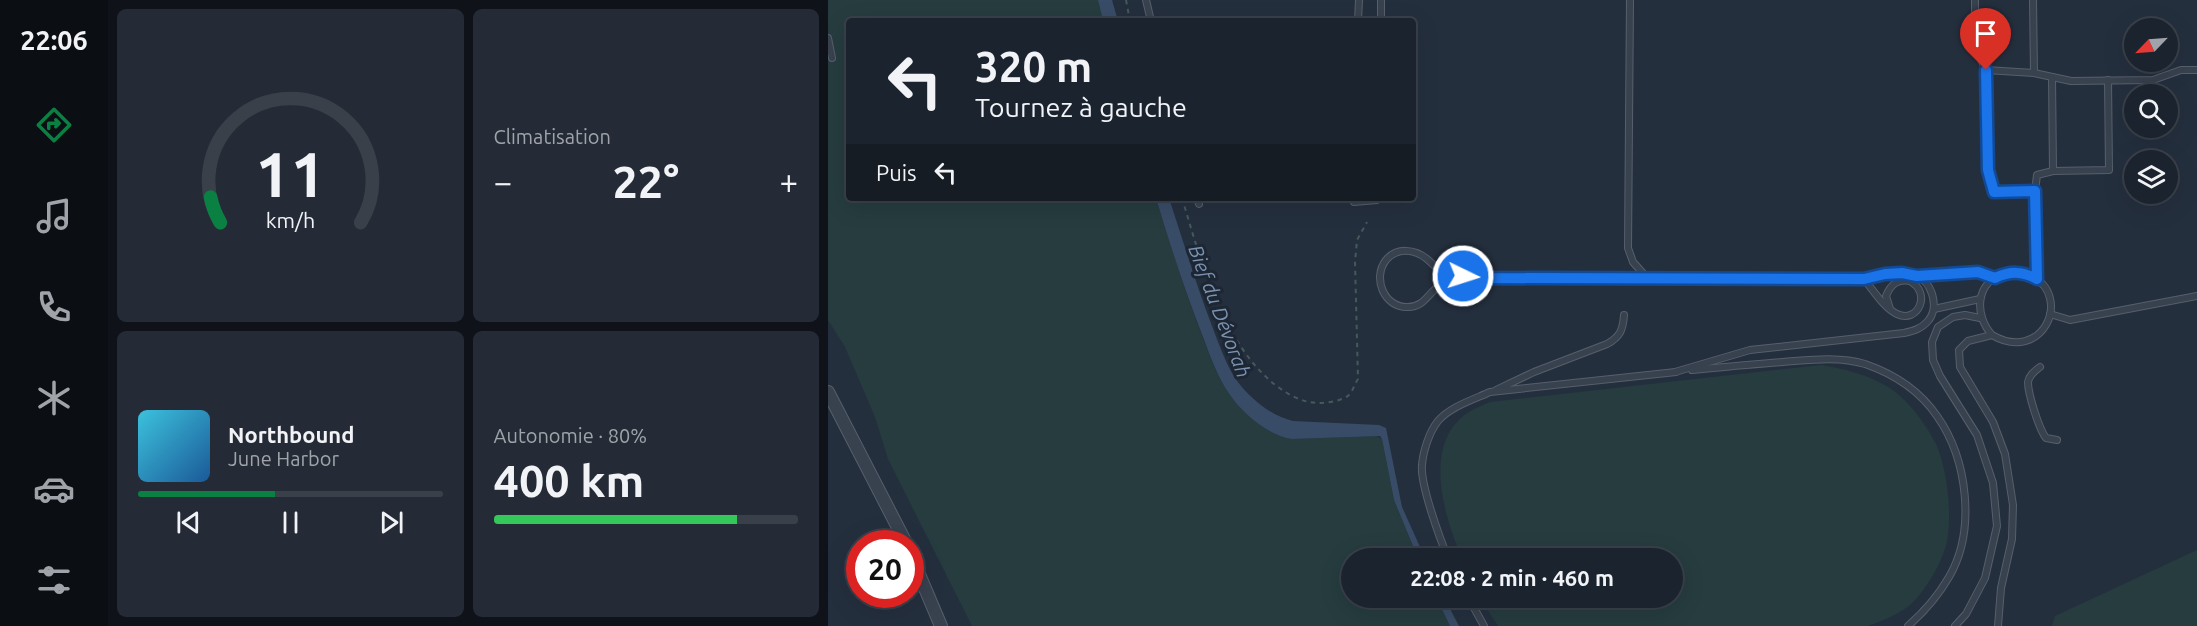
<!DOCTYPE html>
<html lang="fr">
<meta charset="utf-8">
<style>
:root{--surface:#1b232e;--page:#242b36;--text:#f1f3f6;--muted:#a0a4aa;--line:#39404a;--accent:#0b8043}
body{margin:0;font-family:Ubuntu,sans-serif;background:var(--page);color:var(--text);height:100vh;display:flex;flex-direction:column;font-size:22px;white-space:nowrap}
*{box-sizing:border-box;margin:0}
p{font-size:20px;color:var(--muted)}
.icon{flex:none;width:33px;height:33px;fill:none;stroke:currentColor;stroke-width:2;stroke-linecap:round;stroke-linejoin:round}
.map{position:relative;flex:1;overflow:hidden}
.panel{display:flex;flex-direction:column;gap:9px;padding:9px;background:#0f1319;width:720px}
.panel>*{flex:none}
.guide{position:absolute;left:18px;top:18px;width:570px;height:183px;border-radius:6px;box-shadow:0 6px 24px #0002,0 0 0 2px var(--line);background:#1b232e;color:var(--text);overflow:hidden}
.needle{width:39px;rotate:245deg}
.tools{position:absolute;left:1296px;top:18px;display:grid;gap:12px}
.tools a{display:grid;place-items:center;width:54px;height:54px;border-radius:50%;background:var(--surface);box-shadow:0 6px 24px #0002,0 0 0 2px var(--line);font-size:30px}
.speed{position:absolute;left:18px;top:530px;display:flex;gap:12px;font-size:30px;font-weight:700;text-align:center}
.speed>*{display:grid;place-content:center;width:78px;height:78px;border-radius:50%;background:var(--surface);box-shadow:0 6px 24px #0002,0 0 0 2px var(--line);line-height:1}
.speed .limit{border:9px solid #d22;background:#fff;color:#111}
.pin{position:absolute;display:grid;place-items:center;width:51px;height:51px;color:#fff;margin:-62px -26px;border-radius:50% 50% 50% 0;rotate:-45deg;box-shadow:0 0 6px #0007}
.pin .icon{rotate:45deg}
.me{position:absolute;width:66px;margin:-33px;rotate:94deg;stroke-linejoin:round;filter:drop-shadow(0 0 4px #0008)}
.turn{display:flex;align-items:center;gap:21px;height:126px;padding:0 30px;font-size:27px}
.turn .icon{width:78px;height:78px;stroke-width:2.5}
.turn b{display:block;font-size:42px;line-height:51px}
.then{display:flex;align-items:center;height:57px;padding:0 30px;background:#0003;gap:12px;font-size:22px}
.big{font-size:45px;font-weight:700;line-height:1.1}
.panel .tile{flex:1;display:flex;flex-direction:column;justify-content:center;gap:9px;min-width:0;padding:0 21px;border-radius:9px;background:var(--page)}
.panel .dial{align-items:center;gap:0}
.dial svg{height:156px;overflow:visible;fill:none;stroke:var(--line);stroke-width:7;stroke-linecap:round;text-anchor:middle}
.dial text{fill:var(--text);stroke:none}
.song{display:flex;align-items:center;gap:18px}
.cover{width:72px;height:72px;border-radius:9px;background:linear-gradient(135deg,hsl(190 70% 55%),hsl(210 70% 35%))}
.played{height:6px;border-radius:3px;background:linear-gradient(90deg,var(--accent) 45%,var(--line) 45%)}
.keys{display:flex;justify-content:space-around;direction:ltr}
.heat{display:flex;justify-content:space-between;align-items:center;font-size:33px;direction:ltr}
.charge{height:9px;border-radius:4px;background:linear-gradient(90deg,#34c759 80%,var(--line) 0)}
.panel .tiles{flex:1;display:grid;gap:9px;grid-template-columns:repeat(2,1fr)}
.trip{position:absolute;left:513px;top:548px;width:342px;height:60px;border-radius:30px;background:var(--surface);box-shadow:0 6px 24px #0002,0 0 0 2px var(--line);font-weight:700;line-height:60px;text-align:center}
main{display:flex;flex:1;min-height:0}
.tab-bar{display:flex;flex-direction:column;width:108px;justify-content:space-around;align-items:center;background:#0b0e12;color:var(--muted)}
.tab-bar .icon{width:42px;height:42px}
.tab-bar .selected{color:var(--accent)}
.tab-bar b{font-size:27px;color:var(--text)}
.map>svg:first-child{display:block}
.green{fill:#263c3f}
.water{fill:#394c67}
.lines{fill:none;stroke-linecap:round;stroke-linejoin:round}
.lane-casing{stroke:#565f6c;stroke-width:8}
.street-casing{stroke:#565f6c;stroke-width:14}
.path{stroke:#44595c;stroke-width:2;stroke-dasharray:4.5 4.5;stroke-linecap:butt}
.lane{stroke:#38414e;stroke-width:6}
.street{stroke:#38414e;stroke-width:12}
.route-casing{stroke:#114b97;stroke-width:15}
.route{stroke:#1a73e8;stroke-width:10}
.labels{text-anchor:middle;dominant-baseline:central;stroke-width:6;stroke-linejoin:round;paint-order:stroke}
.water-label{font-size:20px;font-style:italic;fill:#7c92b1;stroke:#1d2633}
</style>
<main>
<nav class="tab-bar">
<b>22:06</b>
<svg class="icon selected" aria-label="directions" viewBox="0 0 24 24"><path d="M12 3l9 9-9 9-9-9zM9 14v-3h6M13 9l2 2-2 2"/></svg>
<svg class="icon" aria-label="music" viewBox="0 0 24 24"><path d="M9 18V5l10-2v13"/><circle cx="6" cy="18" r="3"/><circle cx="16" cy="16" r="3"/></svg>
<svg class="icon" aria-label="phone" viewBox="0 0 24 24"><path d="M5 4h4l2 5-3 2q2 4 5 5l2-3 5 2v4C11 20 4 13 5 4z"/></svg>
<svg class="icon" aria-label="climate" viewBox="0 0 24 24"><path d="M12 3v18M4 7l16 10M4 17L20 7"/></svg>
<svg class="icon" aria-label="car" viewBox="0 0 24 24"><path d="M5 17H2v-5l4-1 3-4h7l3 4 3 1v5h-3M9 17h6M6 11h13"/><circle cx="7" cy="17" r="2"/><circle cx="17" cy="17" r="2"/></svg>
<svg class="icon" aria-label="filters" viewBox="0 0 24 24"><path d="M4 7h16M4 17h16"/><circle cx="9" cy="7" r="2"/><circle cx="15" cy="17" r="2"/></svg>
</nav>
<section class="panel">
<div class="tiles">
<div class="tile dial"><svg viewBox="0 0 100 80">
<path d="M14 69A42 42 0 1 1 86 69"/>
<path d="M14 69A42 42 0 0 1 9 56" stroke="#0b8043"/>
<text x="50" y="56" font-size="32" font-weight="700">11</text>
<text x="50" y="72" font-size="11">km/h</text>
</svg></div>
<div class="tile"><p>Climatisation</p>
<div class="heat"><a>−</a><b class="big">22°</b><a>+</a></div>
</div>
<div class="tile">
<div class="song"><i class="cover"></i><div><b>Northbound</b><p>June Harbor</p></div></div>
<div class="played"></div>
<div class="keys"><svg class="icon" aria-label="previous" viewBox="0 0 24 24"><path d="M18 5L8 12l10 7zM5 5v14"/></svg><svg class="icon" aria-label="pause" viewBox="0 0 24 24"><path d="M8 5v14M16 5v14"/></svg><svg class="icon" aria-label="next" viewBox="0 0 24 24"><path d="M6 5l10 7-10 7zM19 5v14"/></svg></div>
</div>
<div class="tile"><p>Autonomie · 80%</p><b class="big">400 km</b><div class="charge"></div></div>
</div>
</section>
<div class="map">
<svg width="1369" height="626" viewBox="0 0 1369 626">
<rect width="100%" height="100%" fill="#242f3e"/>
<g class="green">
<path d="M0,0h270l5,21h-254v177h307c14,45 28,91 45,135 8,21 16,44 29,62 14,20 38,40 62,44l84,-3 6,3 12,61 24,58h-66v39h84l14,29h-478l-84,-167 -13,-42 -30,-70 -17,-27z"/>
<path d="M993,365c24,4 48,10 69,23 19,13 36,36 46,56 12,26 18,81 8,108 -6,16 -17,35 -28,47 -12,14 -32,21 -48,27h-370l-19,-29h193v-39h-210c-18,-41 -41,-116 7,-146 6,-4 14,-7 21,-10z"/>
<path d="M1369,550v76h-145l3,-10z"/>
</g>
<g class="water">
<path d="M270,0h14l6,21h-15z"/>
<path d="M328,198h13c14,43 27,86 43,128 7,18 14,39 25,55 14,18 34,35 56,40l86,4 7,3 16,79 23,51h-7l-24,-58 -12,-61 -2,-3 -88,3c-24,-4 -48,-24 -62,-44 -12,-17 -20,-39 -27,-58 -18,-46 -33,-92 -47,-139z"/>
<path d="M608,597h8l15,29h-9z"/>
</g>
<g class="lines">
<defs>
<g id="lane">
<path d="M318,0l5,21"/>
<path d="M802,0l-2,248 5,14 15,17"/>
<path d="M1147,0v47l11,23 2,100 6,22 41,-1"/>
<path d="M1205,0l1,73"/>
<path d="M530,21l1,-21"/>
<path d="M553,21v-21"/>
<path d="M0,38l4,20"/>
<path d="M1158,70l48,3 37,8 82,-1 28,-10h16"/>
<path d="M1224,77l1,94"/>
<path d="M369,198l2,6"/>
<path d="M526,198v4l23,-2v-2"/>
<path d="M1089,276l61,-4 17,6"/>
<path d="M649,278c-11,2 -26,2 -36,7 -13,7 -16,22 -33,22 -24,1 -36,-29 -22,-47 11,-13 29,-11 41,-1 5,4 9,9 14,12 11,5 24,6 36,7l387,1c16,-4 33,-9 50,-4 18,5 26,32 14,46 -7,8 -15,10 -24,12l-154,17 -75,22"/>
<path d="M1036,279c9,11 20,29 33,35 21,10 35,-21 13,-33 -13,-2 -19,3 -24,15l4,13"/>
<path d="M1209,279l-2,-88 2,-16 16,-4 56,-1 -1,-90"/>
<path d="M1106,309l46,-10"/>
<path d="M1222,314l20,6 127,-24"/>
<path d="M1164,335c-18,-20 -17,-53 13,-62 9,-3 19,-1 27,3 41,22 10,88 -40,59l-24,6 -9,9 1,17 33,55 12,32 8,51 -1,34 -11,49 -3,38"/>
<path d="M1212,367c-5,4 -11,8 -12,15 0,12 11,47 18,56l11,2"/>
<path d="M864,370c31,-3 61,-6 91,-8 27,-2 55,-6 82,2 29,10 55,27 72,52 31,44 39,115 12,161 -11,19 -25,35 -41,49"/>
<path d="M668,390l38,-18 73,-28c13,-7 16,-14 17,-29"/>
<path d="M620,558c-8,-19 -28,-74 -26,-93 1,-13 7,-33 16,-44 12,-14 34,-21 52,-29l186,-20"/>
<path d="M640,597l16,29"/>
<path d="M1127,626l11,-12 19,-36 12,-52 -4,-43 -16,-48 -37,-59 -7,-16 -1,-18 6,-15 15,-10 12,-2 15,3"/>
</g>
<g id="street">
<path d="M0,392l78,151"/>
<path d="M82,553l31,73"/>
</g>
</defs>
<use href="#lane" class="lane-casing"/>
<use href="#street" class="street-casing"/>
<g class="path">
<path d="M298,0l4,21"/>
<path d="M354,198c19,63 39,142 92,186 13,10 28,19 45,19 8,0 23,-2 30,-8 4,-4 6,-12 9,-16l-3,-117 2,-22 10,-18"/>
</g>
<use href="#lane" class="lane"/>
<use href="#street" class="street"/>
</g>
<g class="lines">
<defs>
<path id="route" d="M635,276l14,2 387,1 21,-5 17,-1 15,3 61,-4 17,6c15,-7 27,-7 42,1l-2,-88 -41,1 -6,-22 -2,-100"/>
</defs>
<use href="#route" class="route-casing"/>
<use href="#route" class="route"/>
</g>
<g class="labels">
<g class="water-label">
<text transform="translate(392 311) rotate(69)">Bief du Dévorah</text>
</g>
</g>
</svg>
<div class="tools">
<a><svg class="needle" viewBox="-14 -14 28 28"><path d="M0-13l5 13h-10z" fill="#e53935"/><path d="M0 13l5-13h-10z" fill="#a0a4aa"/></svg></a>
<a><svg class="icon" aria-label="search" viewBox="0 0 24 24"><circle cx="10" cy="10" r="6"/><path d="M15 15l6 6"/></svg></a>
<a><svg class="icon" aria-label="layers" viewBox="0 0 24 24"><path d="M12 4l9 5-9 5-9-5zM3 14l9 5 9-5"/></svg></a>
</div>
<div class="speed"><div class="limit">20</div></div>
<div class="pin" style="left:1158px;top:70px;background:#d93025"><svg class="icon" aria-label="arrive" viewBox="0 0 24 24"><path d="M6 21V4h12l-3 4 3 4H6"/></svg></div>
<svg class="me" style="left:635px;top:276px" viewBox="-20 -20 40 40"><circle r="17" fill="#1a73e8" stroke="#fff" stroke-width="3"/><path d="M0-11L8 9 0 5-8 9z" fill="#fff"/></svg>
<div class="trip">22:08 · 2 min · 460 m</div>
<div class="guide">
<div class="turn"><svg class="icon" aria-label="left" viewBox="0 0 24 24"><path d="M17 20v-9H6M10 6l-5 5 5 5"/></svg><div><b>320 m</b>Tournez à gauche</div></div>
<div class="then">Puis<svg class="icon" aria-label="left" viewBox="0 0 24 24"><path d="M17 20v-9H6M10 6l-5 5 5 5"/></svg></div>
</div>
</div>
</main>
